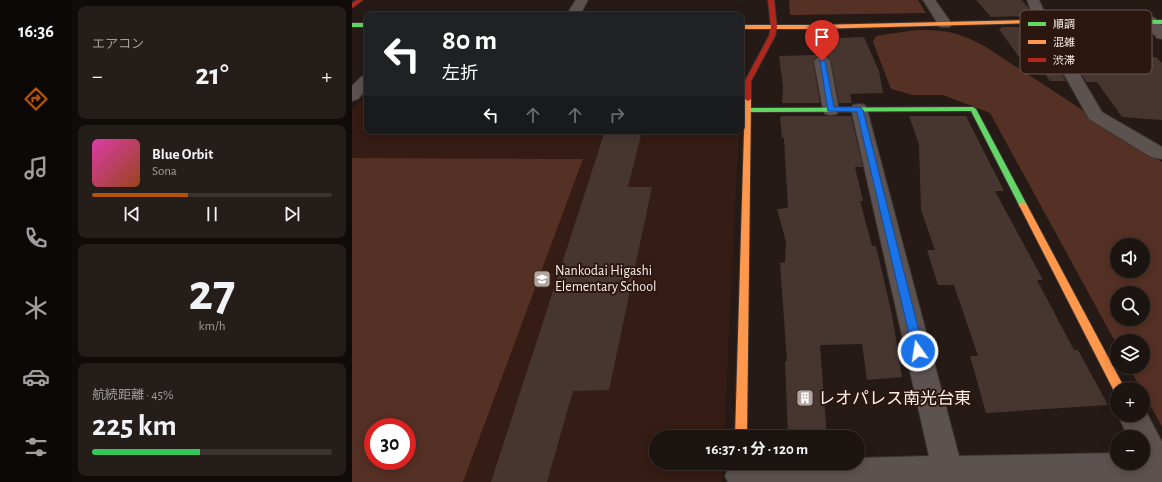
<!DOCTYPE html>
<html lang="ja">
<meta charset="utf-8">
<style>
:root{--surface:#1c1410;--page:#251d19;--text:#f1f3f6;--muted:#a09e9f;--line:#3a3330;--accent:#b45309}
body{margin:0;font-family:"Alegreya Sans","Noto Sans JP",sans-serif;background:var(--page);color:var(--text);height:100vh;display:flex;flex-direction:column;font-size:15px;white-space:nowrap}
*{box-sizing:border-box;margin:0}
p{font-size:13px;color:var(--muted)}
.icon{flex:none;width:22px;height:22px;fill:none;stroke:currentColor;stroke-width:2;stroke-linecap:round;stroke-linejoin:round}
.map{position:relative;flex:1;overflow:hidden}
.side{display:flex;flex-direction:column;gap:6px;padding:6px;background:#0f0b09;width:280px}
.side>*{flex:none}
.hud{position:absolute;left:12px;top:12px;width:380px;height:122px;border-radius:8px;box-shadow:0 2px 10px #0003,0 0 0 1px var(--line);background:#202124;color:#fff;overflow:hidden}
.fabs{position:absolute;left:758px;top:238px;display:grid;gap:8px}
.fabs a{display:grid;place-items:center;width:40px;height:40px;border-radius:50%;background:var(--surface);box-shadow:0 2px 10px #0003,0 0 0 1px var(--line);font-size:20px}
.speed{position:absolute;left:12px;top:418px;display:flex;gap:8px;font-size:20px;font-weight:700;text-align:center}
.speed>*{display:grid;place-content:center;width:52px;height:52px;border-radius:50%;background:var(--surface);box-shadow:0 2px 10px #0003,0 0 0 1px var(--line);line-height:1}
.speed .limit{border:6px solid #d22;background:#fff;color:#111}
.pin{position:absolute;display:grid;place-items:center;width:34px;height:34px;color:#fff;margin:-41px -17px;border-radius:50% 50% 50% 0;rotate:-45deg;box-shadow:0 0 4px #0007}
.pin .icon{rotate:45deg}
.me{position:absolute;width:44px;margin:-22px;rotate:347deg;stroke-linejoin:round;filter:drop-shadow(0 0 3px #0008)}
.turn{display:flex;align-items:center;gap:14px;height:84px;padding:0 12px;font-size:18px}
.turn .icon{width:52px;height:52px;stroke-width:2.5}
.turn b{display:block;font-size:28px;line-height:34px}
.lanes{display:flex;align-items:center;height:38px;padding:0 12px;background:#0003;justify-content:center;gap:20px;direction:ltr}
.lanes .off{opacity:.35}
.big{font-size:30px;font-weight:700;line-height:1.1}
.side .card{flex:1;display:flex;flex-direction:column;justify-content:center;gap:6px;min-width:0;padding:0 14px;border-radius:8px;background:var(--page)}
.side .dial{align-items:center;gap:0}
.dial b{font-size:52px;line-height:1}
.song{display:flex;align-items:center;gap:12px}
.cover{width:48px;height:48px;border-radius:6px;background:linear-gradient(135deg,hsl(320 70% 55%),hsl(20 70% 35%))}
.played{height:4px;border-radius:2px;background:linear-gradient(90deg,var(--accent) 40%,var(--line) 40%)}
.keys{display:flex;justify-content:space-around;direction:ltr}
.heat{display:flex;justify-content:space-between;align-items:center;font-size:22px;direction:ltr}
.charge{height:6px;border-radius:3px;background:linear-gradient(90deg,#34c759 45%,var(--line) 0)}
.trip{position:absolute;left:297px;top:430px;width:216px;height:40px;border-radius:20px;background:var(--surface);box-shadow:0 2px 10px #0003,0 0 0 1px var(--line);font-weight:700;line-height:40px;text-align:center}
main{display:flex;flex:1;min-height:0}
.tabs{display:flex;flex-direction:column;width:72px;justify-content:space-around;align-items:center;background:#0b0806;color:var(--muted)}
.tabs .icon{width:28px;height:28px}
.tabs .selected{color:var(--accent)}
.tabs b{font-size:18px;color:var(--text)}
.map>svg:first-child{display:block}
.built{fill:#351c14;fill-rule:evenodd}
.green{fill:#553024;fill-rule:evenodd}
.building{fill:#473630}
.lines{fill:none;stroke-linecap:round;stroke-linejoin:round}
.street-casing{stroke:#3c3431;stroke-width:2}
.fast-casing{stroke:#3c3431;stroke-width:2}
.slow-casing{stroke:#3c3431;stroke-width:2}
.jam-casing{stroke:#3c3431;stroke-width:2}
.street{fill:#5c524f;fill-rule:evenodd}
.fast{fill:#63d668;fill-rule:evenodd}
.slow{fill:#ff974d;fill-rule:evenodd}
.jam{fill:#b3261e;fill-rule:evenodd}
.route{fill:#1a73e8;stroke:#114b97}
.labels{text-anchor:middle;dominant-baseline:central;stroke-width:4;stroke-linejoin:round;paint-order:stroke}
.poi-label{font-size:14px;fill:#fdeee9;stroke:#2b1610;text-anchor:start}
.near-poi-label{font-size:17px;fill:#fdeee9;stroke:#2b1610;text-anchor:start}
.key{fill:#2b1610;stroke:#6a5751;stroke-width:1}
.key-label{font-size:11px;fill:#fdeee9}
</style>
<main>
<nav class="tabs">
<b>16:36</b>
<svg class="icon selected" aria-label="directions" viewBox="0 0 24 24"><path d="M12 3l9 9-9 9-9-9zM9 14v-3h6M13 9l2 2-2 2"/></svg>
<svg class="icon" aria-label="music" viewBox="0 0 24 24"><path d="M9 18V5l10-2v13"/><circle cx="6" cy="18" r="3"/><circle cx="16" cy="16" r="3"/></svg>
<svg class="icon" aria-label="phone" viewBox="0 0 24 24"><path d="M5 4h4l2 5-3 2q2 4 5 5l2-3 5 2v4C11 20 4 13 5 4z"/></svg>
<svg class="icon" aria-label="climate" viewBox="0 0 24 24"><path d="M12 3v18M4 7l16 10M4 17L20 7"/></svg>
<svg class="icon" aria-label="car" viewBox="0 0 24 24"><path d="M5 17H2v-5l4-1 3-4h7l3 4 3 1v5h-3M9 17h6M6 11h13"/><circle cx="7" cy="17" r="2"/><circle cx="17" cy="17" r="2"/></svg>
<svg class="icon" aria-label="filters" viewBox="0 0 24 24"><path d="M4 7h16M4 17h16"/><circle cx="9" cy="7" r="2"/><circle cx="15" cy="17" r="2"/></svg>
</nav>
<section class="side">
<div class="card"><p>エアコン</p>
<div class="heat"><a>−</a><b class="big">21°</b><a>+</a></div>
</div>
<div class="card">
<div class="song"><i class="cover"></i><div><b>Blue Orbit</b><p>Sona</p></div></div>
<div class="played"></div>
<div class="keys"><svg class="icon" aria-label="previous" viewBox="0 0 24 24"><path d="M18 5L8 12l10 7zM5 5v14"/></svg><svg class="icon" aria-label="pause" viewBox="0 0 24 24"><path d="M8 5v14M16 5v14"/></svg><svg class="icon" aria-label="next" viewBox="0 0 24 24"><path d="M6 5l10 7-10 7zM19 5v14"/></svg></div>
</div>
<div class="card dial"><b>27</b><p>km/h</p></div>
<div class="card"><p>航続距離 · 45%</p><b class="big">225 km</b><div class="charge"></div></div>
</section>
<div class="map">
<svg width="810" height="482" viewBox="0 0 810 482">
<rect width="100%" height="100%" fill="#251a16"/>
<path class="built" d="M15,94v37h372l-15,306h-68v26h67l-1,19h-370v-372zM21,427h34v34h-34z"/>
<g class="green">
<path d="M437,0h129l8,13 -136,2z"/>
<path d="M564,30c32,0 42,2 70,17l176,115v265l-19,-35v-3h-2l-12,-22h14v-26h-26v4l-127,-232 -47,-18h-30l-22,-6 -18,-47 3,-6zM765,245h26v26h-26zM765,293h26v26h-26z"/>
<path d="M0,158l231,1 -120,323h-111zM21,427h34v34h-34z"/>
</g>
<g class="building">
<path d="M624,0h45l7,7 3,9 -40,1z"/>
<path d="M649,27h35l30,54h-16l-17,-24 -15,-1 -19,-27 3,-1z"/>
<path d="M701,27h32l20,30h51l6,6v57l-40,-3 -25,-35h-11z"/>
<path d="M512,37l15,34 4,22 -33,1 2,9h-13l-8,-42 -3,-4 -7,-2 -5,2 -3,4 7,42h-38l1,-16 -4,-31 37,-1 -4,-16z"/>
<path d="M430,116h69l12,51h-8l8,34h-3l12,45h4l7,30 9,39 10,62 -35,3 -5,-36 -42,1 7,92 -39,-2 -3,-74h2l-7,-98 5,-1 1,-20 -9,-33 11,-1 -4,-70h-2l-2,-21z"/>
<path d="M557,116h57l38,75h-9l48,89h-6l37,70h4l30,55 -122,8 -16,-57h8l-24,-71h-16l-11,-35h8l-14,-40 -2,-66z"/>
<path d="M253,131h37l-14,56h24l-43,203 -36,1 -26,91h-56z"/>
</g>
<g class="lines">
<defs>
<g id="street">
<path d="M224,0h12l-8,15h-14z"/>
<path d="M571,0h12l17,24 -2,3h-10z"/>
<path d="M675,0h12l11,24 52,88 60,35v12l-11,-2 -62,-38 -53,-95z"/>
<path d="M798,17l5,1 7,8v13l-5,-1 -14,-17 2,-3z"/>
<path d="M470,56l5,2 3,3 9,49 -2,4 -6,1 -6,-1 -2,-4 -9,-49 3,-3z"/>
<path d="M15,75v14l-9,10 -6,2v-15l9,-9z"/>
<path d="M507,104l6,1 2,4 92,347 158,-3v10h26v-26h-15l-10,-22h25v-9l19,36v40h-434l-3,-6 5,-11 5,-2h123v-5l71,-2 -78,-347 2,-4z"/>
</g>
<g id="fast">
<path d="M716,19l94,1v4l-96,-2 -1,-1z"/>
<rect x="0" y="23" width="15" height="4"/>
<path d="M621,107l3,2 51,96 -1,2h-6l-49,-96 -224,1 -3,-2 3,-2z"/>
</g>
<g id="slow">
<path d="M716,19l3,2 -1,1 -255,7h-74v-4h74z"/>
<path d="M396,97l3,2 -4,338h-12l10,-338z"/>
<path d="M671,202l4,3 96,180 2,4h-8v5l-2,-1 -96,-188z"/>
</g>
<g id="jam">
<path d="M5,0h6l-11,8v-5z"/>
<path d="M416,0h6l3,27 -2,9 -24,45v18l-3,2 -3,-2v-18l24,-45 2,-9z"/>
</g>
</defs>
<use href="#street" class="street-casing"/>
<use href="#fast" class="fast-casing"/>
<use href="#slow" class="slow-casing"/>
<use href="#jam" class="jam-casing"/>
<use href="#street" class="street"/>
<use href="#fast" class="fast"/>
<use href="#slow" class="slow"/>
<use href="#jam" class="jam"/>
</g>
<path class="route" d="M468,60l5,1 9,46h26l3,3 61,241 -2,4 -4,1 -4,-1 -1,-4 -56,-239 -29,-1z"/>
<defs>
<symbol id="school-square" viewBox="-11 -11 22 22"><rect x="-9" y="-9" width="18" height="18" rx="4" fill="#b1a49f" stroke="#2b1610"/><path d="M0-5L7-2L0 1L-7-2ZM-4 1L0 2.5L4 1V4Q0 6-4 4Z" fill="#fff"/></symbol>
<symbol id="building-square" viewBox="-11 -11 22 22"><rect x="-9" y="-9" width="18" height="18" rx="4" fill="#b1a49f" stroke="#2b1610"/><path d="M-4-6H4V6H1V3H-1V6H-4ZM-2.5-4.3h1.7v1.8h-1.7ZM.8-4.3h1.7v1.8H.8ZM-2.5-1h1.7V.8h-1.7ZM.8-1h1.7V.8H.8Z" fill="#fff"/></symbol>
</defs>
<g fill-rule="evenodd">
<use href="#school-square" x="180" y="269" width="20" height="20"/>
<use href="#building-square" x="443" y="388" width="20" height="20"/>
</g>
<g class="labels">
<g class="poi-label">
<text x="203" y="271">Nankodai Higashi<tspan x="203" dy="16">Elementary School</tspan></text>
</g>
<g class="near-poi-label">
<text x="466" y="398">レオパレス南光台東</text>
</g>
</g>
<rect x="668" y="10" width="132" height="64" rx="6" class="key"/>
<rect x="676" y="22" width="18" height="4" fill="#63d668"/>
<rect x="676" y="40" width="18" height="4" fill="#ff974d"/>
<rect x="676" y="58" width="18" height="4" fill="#b3261e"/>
<g class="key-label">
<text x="701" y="28">順調</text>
<text x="701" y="46">混雑</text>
<text x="701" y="64">渋滞</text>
</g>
</svg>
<div class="fabs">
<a><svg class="icon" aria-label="sound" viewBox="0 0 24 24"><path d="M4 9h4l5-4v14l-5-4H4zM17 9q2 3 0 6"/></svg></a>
<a><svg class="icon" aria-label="search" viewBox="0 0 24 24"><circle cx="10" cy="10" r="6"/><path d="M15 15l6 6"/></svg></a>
<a><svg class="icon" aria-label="layers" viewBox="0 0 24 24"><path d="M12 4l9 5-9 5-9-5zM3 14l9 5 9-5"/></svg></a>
<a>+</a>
<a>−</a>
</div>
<div class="speed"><div class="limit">30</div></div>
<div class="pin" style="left:470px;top:61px;background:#d93025"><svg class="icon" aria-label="arrive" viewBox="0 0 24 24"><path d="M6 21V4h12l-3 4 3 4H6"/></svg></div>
<svg class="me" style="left:566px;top:351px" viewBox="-20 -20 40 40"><circle r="17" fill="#1a73e8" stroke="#fff" stroke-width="3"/><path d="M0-11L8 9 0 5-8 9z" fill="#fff"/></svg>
<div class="trip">16:37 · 1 分 · 120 m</div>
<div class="hud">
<div class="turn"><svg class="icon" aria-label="left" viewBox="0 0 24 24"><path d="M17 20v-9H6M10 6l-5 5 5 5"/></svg><div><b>80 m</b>左折</div></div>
<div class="lanes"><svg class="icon" aria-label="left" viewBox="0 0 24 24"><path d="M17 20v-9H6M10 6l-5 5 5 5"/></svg><svg class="icon off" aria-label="ahead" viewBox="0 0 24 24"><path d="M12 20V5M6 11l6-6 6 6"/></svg><svg class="icon off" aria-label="ahead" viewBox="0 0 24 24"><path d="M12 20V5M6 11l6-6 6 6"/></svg><svg class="icon off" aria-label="right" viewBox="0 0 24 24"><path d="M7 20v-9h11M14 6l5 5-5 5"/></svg></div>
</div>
</div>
</main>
